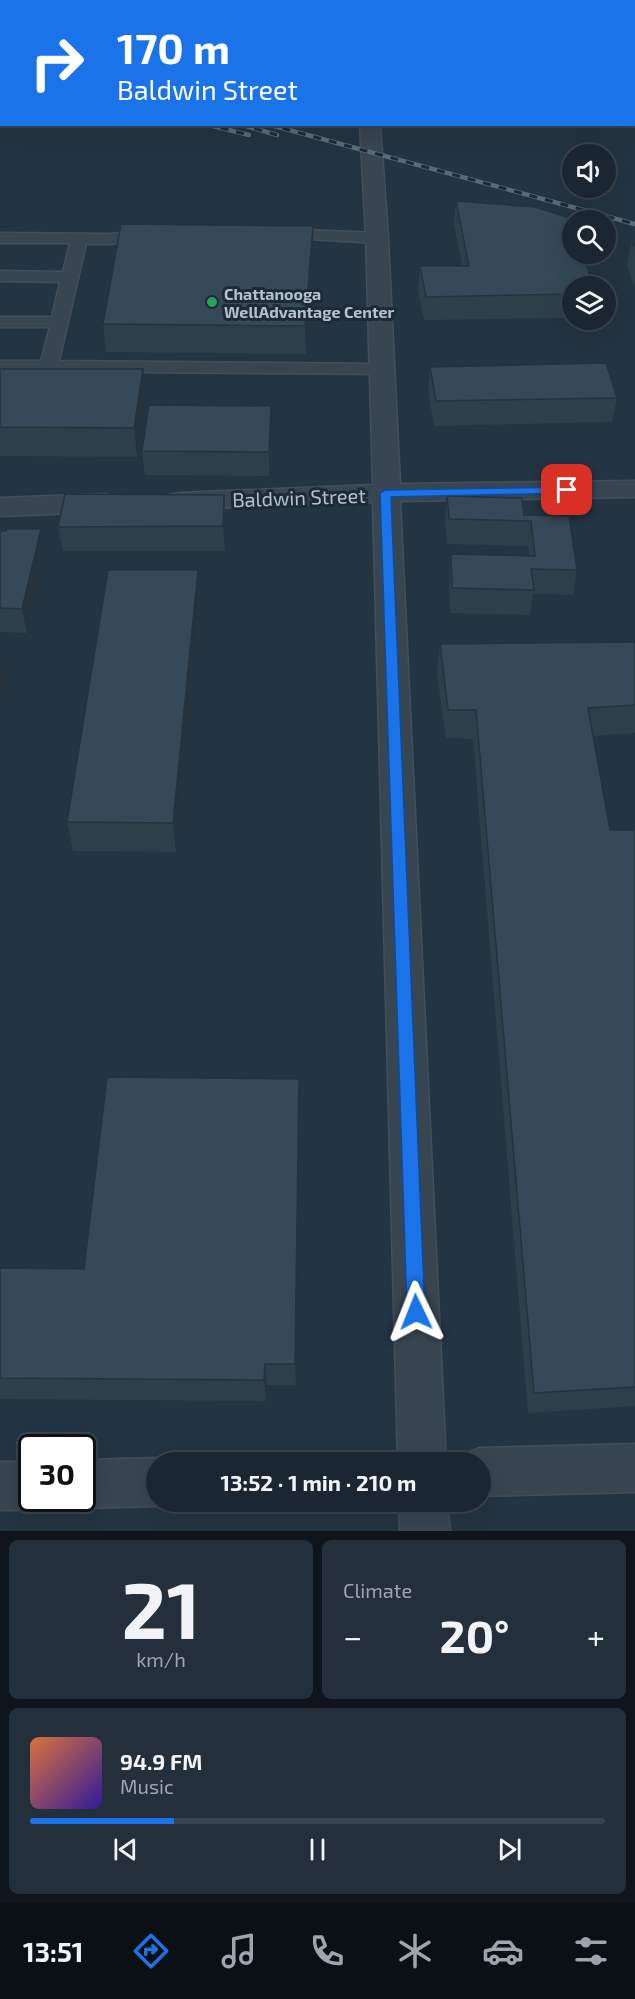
<!DOCTYPE html>
<meta charset="utf-8">
<style>
:root{--surface:#1a2732;--page:#232f3a;--text:#f1f3f6;--muted:#9fa5ac;--line:#38444d;--accent:#1a73e8}
body{margin:0;font-family:"Exo 2",sans-serif;background:var(--page);color:var(--text);height:100vh;display:flex;flex-direction:column;font-size:22px;white-space:nowrap}
*{box-sizing:border-box;margin:0}
p{font-size:20px;color:var(--muted)}
.icon{flex:none;width:33px;height:33px;fill:none;stroke:currentColor;stroke-width:2;stroke-linecap:round;stroke-linejoin:round}
.map{position:relative;height:1531px;overflow:hidden}
.side{display:flex;flex-direction:column;gap:9px;padding:9px;background:#0e151c;flex:1}
.side>*{flex:none}
.hud{position:absolute;left:0px;top:0px;width:636px;height:126px;box-shadow:0 6px 24px #0002,0 0 0 2px var(--line);background:#1a73e8;color:#fff;overflow:hidden}
.buttons{position:absolute;left:562px;top:144px;display:grid;gap:12px}
.buttons a{display:grid;place-items:center;width:54px;height:54px;border-radius:50%;background:var(--surface);box-shadow:0 6px 24px #0002,0 0 0 2px var(--line);font-size:30px}
.speed{position:absolute;left:18px;top:1434px;display:flex;gap:12px;font-size:30px;font-weight:700;text-align:center}
.speed>*{display:grid;place-content:center;width:78px;height:78px;border-radius:50%;background:var(--surface);box-shadow:0 6px 24px #0002,0 0 0 2px var(--line);line-height:1}
.speed .limit{border:3px solid #111;border-radius:9px;background:#fff;color:#111}
.pin{position:absolute;display:grid;place-items:center;width:51px;height:51px;color:#fff;margin:-26px;border-radius:12px;box-shadow:0 3px 9px #0006}
.me{position:absolute;width:66px;margin:-33px;rotate:358deg;stroke-linejoin:round;filter:drop-shadow(0 0 4px #0008)}
.turn{display:flex;align-items:center;gap:21px;height:126px;padding:0 18px;font-size:27px}
.turn .icon{width:78px;height:78px;stroke-width:2.5}
.turn b{display:block;font-size:42px;line-height:51px}
.big{font-size:45px;font-weight:700;line-height:1.1}
.side .tile{flex:1;display:flex;flex-direction:column;justify-content:center;gap:9px;min-width:0;padding:0 21px;border-radius:9px;background:var(--page)}
.side .dial{align-items:center;gap:0}
.dial b{font-size:78px;line-height:1}
.song{display:flex;align-items:center;gap:18px}
.cover{width:72px;height:72px;border-radius:9px;background:linear-gradient(135deg,hsl(20 70% 55%),hsl(250 70% 35%))}
.played{height:6px;border-radius:3px;background:linear-gradient(90deg,var(--accent) 25%,var(--line) 25%)}
.keys{display:flex;justify-content:space-around;direction:ltr}
.heat{display:flex;justify-content:space-between;align-items:center;font-size:33px;direction:ltr}
.side .tiles{flex:1;display:grid;gap:9px;grid-template-columns:1fr 1fr}
.tile:last-child{grid-column:span 2}
.trip{position:absolute;left:146px;top:1452px;width:345px;height:60px;border-radius:30px;background:var(--surface);box-shadow:0 6px 24px #0002,0 0 0 2px var(--line);font-weight:700;line-height:60px;text-align:center}
.tab-bar{display:flex;height:96px;justify-content:space-around;align-items:center;background:#0a1014;color:var(--muted)}
.tab-bar .icon{width:42px;height:42px}
.tab-bar .on{color:var(--accent)}
.tab-bar b{font-size:27px;color:var(--text)}
.map>svg:first-child{display:block}
.lines{fill:none;stroke-linecap:round;stroke-linejoin:round}
.lane-casing{stroke:#414f5b;stroke-width:3}
.street-casing{stroke:#414f5b;stroke-width:3}
.lane{fill:#384651;fill-rule:evenodd}
.street{fill:#384651;fill-rule:evenodd}
.rail-casing{stroke:#596b79;stroke-width:4.5}
.rail{stroke:#1c2b37;stroke-width:3;stroke-dasharray:8;stroke-linecap:butt}
.wall{fill:#2e3f4c}
.shaded-wall{fill:#25333e}
.building{fill:#354958;stroke:#25333e;stroke-width:1.5}
.route{fill:#1a73e8;stroke:#114b97;stroke-width:1.5}
.leisure-dot{fill:#2e9e5b;stroke:#1c2b37;stroke-width:2}
.labels{text-anchor:middle;dominant-baseline:central;stroke-width:6;stroke-linejoin:round;paint-order:stroke}
.far-poi-label{font-size:16px;font-weight:bold;fill:#b4c1cc;stroke:#1c2b37;text-anchor:start}
.street-label{font-size:20px;fill:#b4c1cc;stroke:#1c2b37}
</style>
<div class="map">
<svg width="635" height="1531" viewBox="0 0 635 1531">
<rect width="100%" height="100%" fill="#233442"/>
<g class="lines">
<defs>
<g id="lane">
<path d="M150,229l6,2 2,3 -2,3 -45,7h-25l-27,117 322,3 6,1 3,4 -3,4 -6,1 -381,-3v-10h41l9,-34h-50v-10h52l8,-35 -60,-1v-10l63,1 7,-29h-70v-10l111,1z"/>
<path d="M281,229l96,4 8,5 -8,5 -102,-6 -2,-3 2,-3z"/>
</g>
<g id="street">
<path d="M349,0h16l1,2h-18z"/>
<path d="M360,124h20l8,114 12,246 235,-3v16l-235,4 46,961h-48l-25,-960 -194,7 -10,-2 -4,-6 4,-6 10,-2 194,-8 -7,-247z"/>
<path d="M106,494l10,3 4,6 -4,6 -10,3 -106,4v-18z"/>
<path d="M635,1444v48l-155,4v-34h-20l3,-7 17,-7z"/>
<path d="M156,1458l11,4h-11v40h11l-11,4 -74,2 -17,-7 -1,-3h18v-38z"/>
<path d="M0,1462h32v36h19l-2,5 -17,7h-32z"/>
<path d="M399,1502h48l3,29h-50z"/>
</g>
</defs>
<use href="#lane" class="lane-casing"/>
<use href="#street" class="street-casing"/>
<use href="#lane" class="lane"/>
<use href="#street" class="street"/>
<defs>
<g id="rail">
<path d="M205,124l44,11"/>
<path d="M239,124l38,11"/>
<path d="M267,124l368,100"/>
</g>
</defs>
<use href="#rail" class="rail-casing"/>
<use href="#rail" class="rail"/>
</g>
<g class="wall">
<path d="M0,0h126l-1,2h-123v14h-2z"/>
<rect x="525" y="0" width="95" height="2"/>
<path d="M456,201l117,85v32l-149,2 -6,-30 2,-24h42l-8,-42z"/>
<path d="M632,239h3v50l-8,-23z"/>
<path d="M313,253l-7,101 -200,-2 -3,-28z"/>
<path d="M430,367l187,31 -5,24 -178,4 -6,-35z"/>
<path d="M0,369l146,29 -9,59 -137,-1z"/>
<path d="M272,430l-3,46 -124,-1 -3,-24z"/>
<path d="M224,495l1,25v31h-162l-5,-24z"/>
<path d="M447,496l77,19 45,1 8,54 -4,25 -40,-1 -3,21 -80,-2 -1,-34 2,-25 78,2 -1,-10 -81,-2 -2,-24z"/>
<path d="M41,529l4,25 -18,79 -27,-1v-101z"/>
<path d="M198,570l2,29 -24,253 -103,-1 -6,-29z"/>
<path d="M635,642v91l-42,3 17,94h25v576l-107,7 -55,-674 -27,-1 -9,-65 3,-29z"/>
<path d="M299,1079l-3,306h-29l-1,16 -266,-2v-131l84,1z"/>
</g>
<g class="shaded-wall">
<path d="M313,226v27l-7,101 -1,-28z"/>
<path d="M143,369l3,29 -9,59 -3,-29z"/>
<path d="M271,406l1,24 -3,46v-24z"/>
<path d="M224,495l1,25v31l-2,-25z"/>
<path d="M41,529l4,25 -18,79 -5,-24z"/>
<path d="M198,570l2,29 -24,253 -3,-29z"/>
<path d="M2,650l6,25 -7,29 -1,-5v-40z"/>
<path d="M299,1079v26l-3,280 -1,-21z"/>
<path d="M265,1364l2,21 -1,16 -2,-21z"/>
</g>
<g class="building">
<path d="M467,0h23v2h-98z"/>
<path d="M535,0h71v2h-70z"/>
<path d="M456,201l79,6 38,12v35h8l2,10h3l7,22h-20v8l-147,3 -6,-31h49z"/>
<path d="M121,224l192,2 -8,100 -202,-2z"/>
<path d="M632,239h3v8z"/>
<path d="M606,363l11,35 -181,3 -6,-34z"/>
<path d="M0,369h143l-9,59 -134,-1z"/>
<path d="M149,405l122,1 -2,46 -127,-1z"/>
<path d="M65,494l159,1 -1,31 -165,1z"/>
<path d="M447,496l75,2 2,17 45,1 8,54 -46,-1 3,21 -82,-2 -1,-34 84,2 -4,-35 -82,-2z"/>
<path d="M7,529h34l-19,80 -22,-1v-77h6z"/>
<path d="M108,570h90l-25,253 -106,-1z"/>
<path d="M635,642v63l-47,3 22,122h25v557l-101,6 -58,-683h-28l-8,-66z"/>
<path d="M107,1077l192,2 -4,285h-30l-1,16 -264,-2v-110l84,1z"/>
</g>
<path class="route" d="M567,487l4,1v5l-180,4 34,815 -3,6 -6,3 -7,-3 -2,-6 -27,-819 5,-3z"/>
<circle class="leisure-dot" cx="212" cy="302" r="6"/>
<g class="labels">
<g class="far-poi-label">
<text x="224" y="293">Chattanooga<tspan x="224" dy="18">WellAdvantage Center</tspan></text>
</g>
<g class="street-label">
<text transform="translate(299 497) rotate(-2)">Baldwin Street</text>
</g>
</g>
</svg>
<div class="buttons">
<a><svg class="icon" aria-label="sound" viewBox="0 0 24 24"><path d="M4 9h4l5-4v14l-5-4H4zM17 9q2 3 0 6"/></svg></a>
<a><svg class="icon" aria-label="search" viewBox="0 0 24 24"><circle cx="10" cy="10" r="6"/><path d="M15 15l6 6"/></svg></a>
<a><svg class="icon" aria-label="layers" viewBox="0 0 24 24"><path d="M12 4l9 5-9 5-9-5zM3 14l9 5 9-5"/></svg></a>
</div>
<div class="speed"><div class="limit">30</div></div>
<div class="pin" style="left:567px;top:490px;background:#d93025"><svg class="icon" aria-label="arrive" viewBox="0 0 24 24"><path d="M6 21V4h12l-3 4 3 4H6"/></svg></div>
<svg class="me" style="left:416px;top:1312px" viewBox="-20 -20 40 40"><path d="M0-17L14 15 0 8-14 15z" fill="#1a73e8" stroke="#fff" stroke-width="4"/></svg>
<div class="trip">13:52 · 1 min · 210 m</div>
<div class="hud">
<div class="turn"><svg class="icon" aria-label="right" viewBox="0 0 24 24"><path d="M7 20v-9h11M14 6l5 5-5 5"/></svg><div><b>170 m</b>Baldwin Street</div></div>
</div>
</div>
<section class="side">
<div class="tiles">
<div class="tile dial"><b>21</b><p>km/h</p></div>
<div class="tile"><p>Climate</p>
<div class="heat"><a>−</a><b class="big">20°</b><a>+</a></div>
</div>
<div class="tile">
<div class="song"><i class="cover"></i><div><b>94.9 FM</b><p>Music</p></div></div>
<div class="played"></div>
<div class="keys"><svg class="icon" aria-label="previous" viewBox="0 0 24 24"><path d="M18 5L8 12l10 7zM5 5v14"/></svg><svg class="icon" aria-label="pause" viewBox="0 0 24 24"><path d="M8 5v14M16 5v14"/></svg><svg class="icon" aria-label="next" viewBox="0 0 24 24"><path d="M6 5l10 7-10 7zM19 5v14"/></svg></div>
</div>
</div>
</section>
<nav class="tab-bar">
<b>13:51</b>
<svg class="icon on" aria-label="directions" viewBox="0 0 24 24"><path d="M12 3l9 9-9 9-9-9zM9 14v-3h6M13 9l2 2-2 2"/></svg>
<svg class="icon" aria-label="music" viewBox="0 0 24 24"><path d="M9 18V5l10-2v13"/><circle cx="6" cy="18" r="3"/><circle cx="16" cy="16" r="3"/></svg>
<svg class="icon" aria-label="phone" viewBox="0 0 24 24"><path d="M5 4h4l2 5-3 2q2 4 5 5l2-3 5 2v4C11 20 4 13 5 4z"/></svg>
<svg class="icon" aria-label="climate" viewBox="0 0 24 24"><path d="M12 3v18M4 7l16 10M4 17L20 7"/></svg>
<svg class="icon" aria-label="car" viewBox="0 0 24 24"><path d="M5 17H2v-5l4-1 3-4h7l3 4 3 1v5h-3M9 17h6M6 11h13"/><circle cx="7" cy="17" r="2"/><circle cx="17" cy="17" r="2"/></svg>
<svg class="icon" aria-label="filters" viewBox="0 0 24 24"><path d="M4 7h16M4 17h16"/><circle cx="9" cy="7" r="2"/><circle cx="15" cy="17" r="2"/></svg>
</nav>
